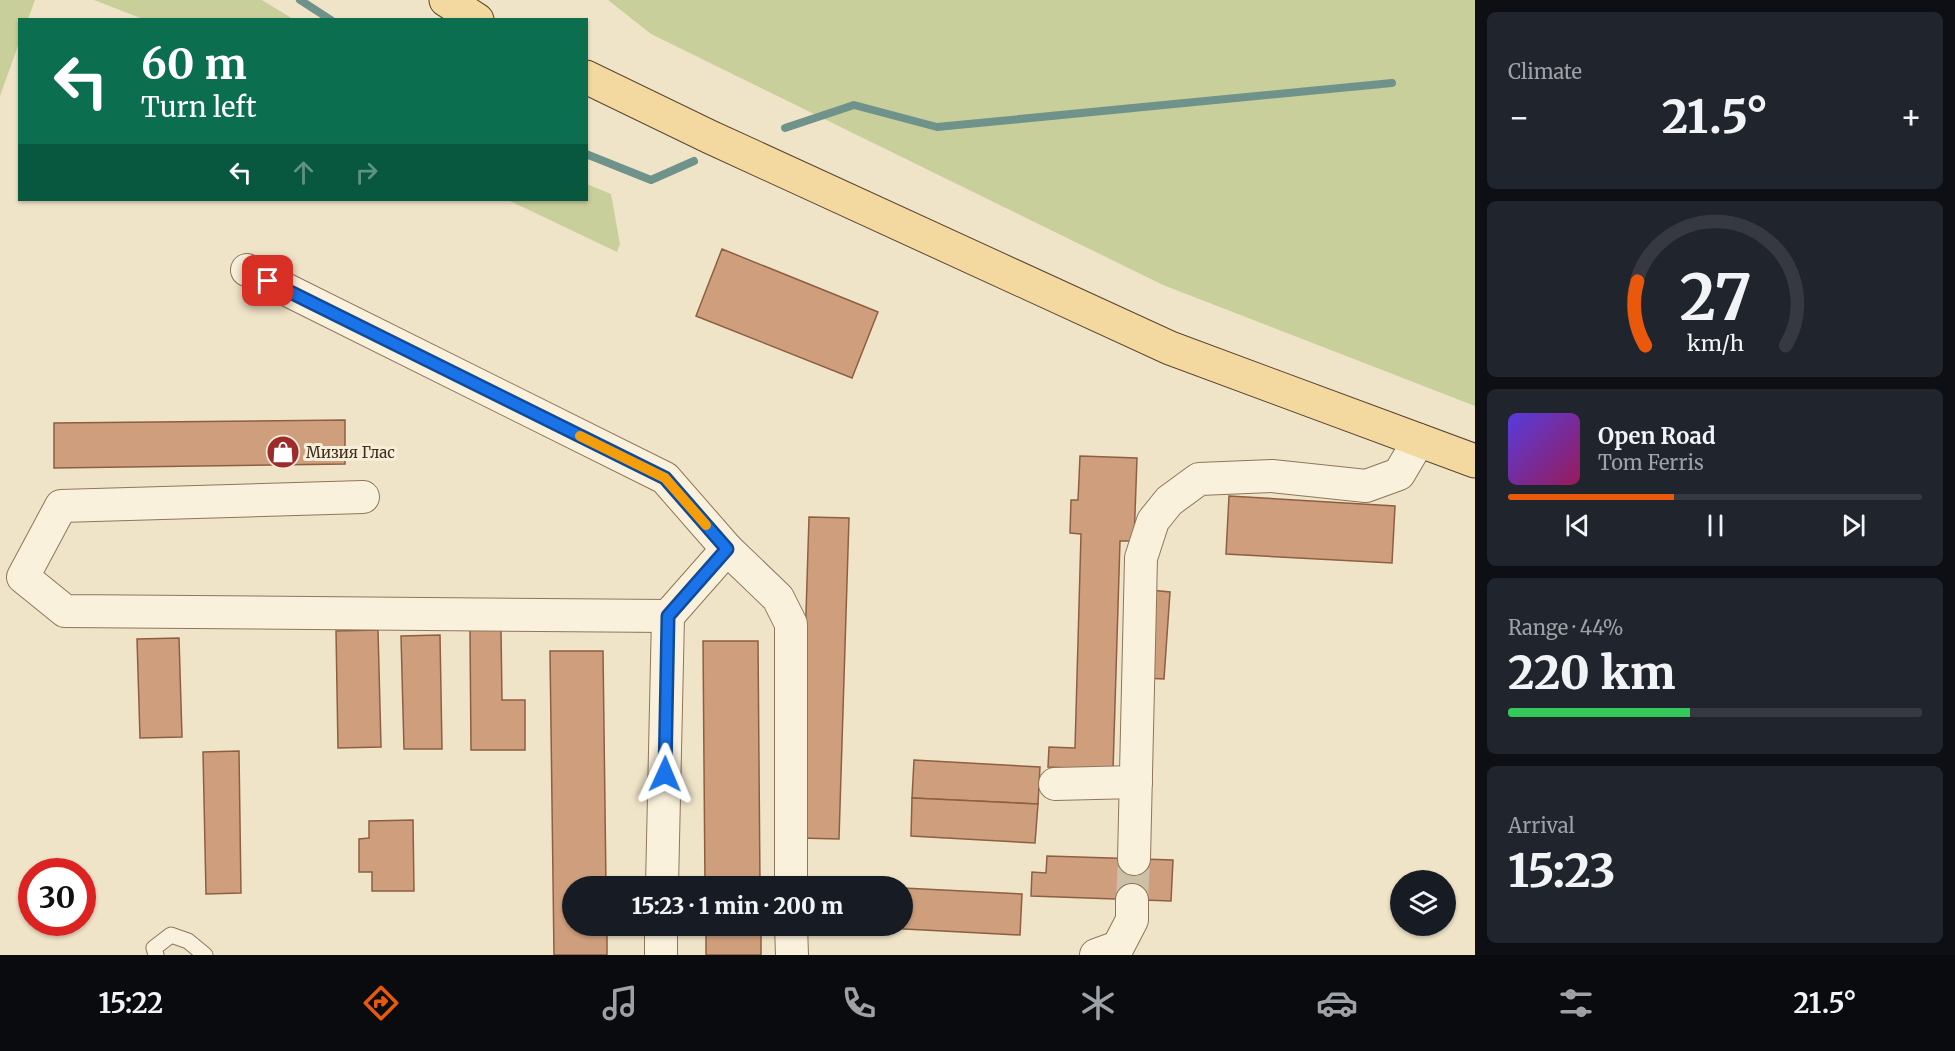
<!DOCTYPE html>
<meta charset="utf-8">
<style>
:root{--surface:#171b24;--page:#20242c;--text:#f1f3f6;--muted:#9ea1a6;--line:#363941;--accent:#ea580c}
body{margin:0;font-family:Merriweather,serif;background:var(--page);color:var(--text);height:100vh;display:flex;flex-direction:column;font-size:22px;white-space:nowrap}
*{box-sizing:border-box;margin:0}
p{font-size:20px;color:var(--muted)}
.icon{flex:none;width:33px;height:33px;fill:none;stroke:currentColor;stroke-width:2;stroke-linecap:round;stroke-linejoin:round}
.map{position:relative;flex:1;overflow:hidden}
.drawer{display:flex;flex-direction:column;gap:12px;padding:12px;background:#0d0f14;width:480px}
.drawer>*{flex:none}
.guide{position:absolute;left:18px;top:18px;width:570px;height:183px;border-radius:0px;box-shadow:0 2px 4px #0004;background:#0b6e4f;color:#fff;overflow:hidden}
.buttons{position:absolute;left:1390px;top:870px;display:grid;gap:12px}
.buttons a{display:grid;place-items:center;width:66px;height:66px;border-radius:50%;background:var(--surface);box-shadow:0 2px 4px #0004;font-size:30px}
.speed{position:absolute;left:18px;top:858px;display:flex;gap:12px;font-size:30px;font-weight:700;text-align:center}
.speed>*{display:grid;place-content:center;width:78px;height:78px;border-radius:50%;background:var(--surface);box-shadow:0 2px 4px #0004;line-height:1}
.speed .limit{border:9px solid #d22;background:#fff;color:#111}
.pin{position:absolute;display:grid;place-items:center;width:51px;height:51px;color:#fff;margin:-26px;border-radius:12px;box-shadow:0 3px 9px #0006}
.me{position:absolute;width:66px;margin:-33px;rotate:1deg;stroke-linejoin:round;filter:drop-shadow(0 0 4px #0008)}
.turn{display:flex;align-items:center;gap:21px;height:126px;padding:0 24px;font-size:27px}
.turn .icon{width:78px;height:78px;stroke-width:2.5}
.turn b{display:block;font-size:42px;line-height:51px}
.lanes{display:flex;align-items:center;height:57px;padding:0 24px;background:#0003;justify-content:center;gap:30px;direction:ltr}
.lanes .off{opacity:.35}
.big{font-size:45px;font-weight:800;line-height:1.1}
.drawer .card{flex:1;display:flex;flex-direction:column;justify-content:center;gap:9px;min-width:0;padding:0 21px;border-radius:9px;background:var(--page)}
.drawer .dial{align-items:center;gap:0}
.dial svg{height:156px;overflow:visible;fill:none;stroke:var(--line);stroke-width:7;stroke-linecap:round;text-anchor:middle}
.dial text{fill:var(--text);stroke:none}
.song{display:flex;align-items:center;gap:18px}
.cover{width:72px;height:72px;border-radius:9px;background:linear-gradient(135deg,hsl(250 70% 55%),hsl(330 70% 35%))}
.played{height:6px;border-radius:3px;background:linear-gradient(90deg,var(--accent) 40%,var(--line) 40%)}
.keys{display:flex;justify-content:space-around;direction:ltr}
.heat{display:flex;justify-content:space-between;align-items:center;font-size:33px;direction:ltr}
.charge{height:9px;border-radius:4px;background:linear-gradient(90deg,#34c759 44%,var(--line) 0)}
.trip{position:absolute;left:562px;top:876px;width:351px;height:60px;border-radius:30px;background:var(--surface);box-shadow:0 2px 4px #0004;font-weight:800;line-height:60px;text-align:center}
.tab-bar{display:flex;height:96px;justify-content:space-around;align-items:center;background:#090b0e;color:var(--muted)}
.tab-bar .icon{width:42px;height:42px}
.tab-bar .current{color:var(--accent)}
.tab-bar b{font-size:27px;color:var(--text)}
main{display:flex;flex:1;min-height:0}
.map>svg:first-child{display:block}
.green{fill:#c9cf9b}
.lines{fill:none;stroke-linecap:round;stroke-linejoin:round}
.stream{stroke:#6f938a;stroke-width:8}
.building{fill:#cf9f7d;stroke:#8d5f41;stroke-width:1.5}
.street-tunnel{stroke:#ccc0a6;stroke-width:32;stroke-dasharray:32 16;stroke-linecap:butt}
.lane-casing{stroke:#8d765c;stroke-width:17}
.street-casing{stroke:#8d765c;stroke-width:34}
.primary-casing{stroke:#5b4430;stroke-width:35}
.lane{stroke:#faf1dc;stroke-width:15}
.street{stroke:#faf1dc;stroke-width:32}
.primary{stroke:#f3d9a0;stroke-width:33}
.route-casing{stroke:#114b97;stroke-width:15}
.route{stroke:#1a73e8;stroke-width:10}
.slow{stroke:#f59e0b;stroke-width:10}
.labels{text-anchor:middle;dominant-baseline:central;stroke-width:6;stroke-linejoin:round;paint-order:stroke}
.poi-label{font-size:15px;fill:#3d2e20;stroke:#f7eed8;text-anchor:start}
</style>
<main>
<div class="map">
<svg width="1475" height="955" viewBox="0 0 1475 955">
<rect width="100%" height="100%" fill="#f0e4c8"/>
<g class="green">
<path d="M0,0h35l-7,19 -8,1 -1,23 -19,53z"/>
<path d="M94,0h168l31,19h-150z"/>
<path d="M608,0h867v406l-312,-121 -512,-251z"/>
<path d="M587,184l24,10 9,50 -3,8 -109,-52h78z"/>
</g>
<g class="lines">
<g class="stream">
<path d="M300,0l31,20"/>
<path d="M785,128l69,-23 83,22 455,-44"/>
<path d="M586,154l65,26 43,-19"/>
</g>
</g>
<g class="building">
<path d="M722,249l156,63 -26,66 -156,-62z"/>
<path d="M345,420v44l-291,4v-45z"/>
<path d="M1080,456l57,2 -3,83h-14l-7,229 -65,-3 1,-20 26,1 6,-214 -11,-1 1,-33h7z"/>
<path d="M1229,496l166,10 -3,57 -166,-9z"/>
<path d="M809,517l40,1 -10,321 -40,-1z"/>
<path d="M1150,590l20,2 -6,87 -20,-1z"/>
<path d="M378,630l3,117 -43,1 -2,-117z"/>
<path d="M470,630h31l1,70h23v50h-54z"/>
<path d="M440,635l2,114h-38l-3,-113z"/>
<path d="M179,638l3,99 -42,1 -3,-99z"/>
<path d="M703,641h55l2,245h-55z"/>
<path d="M550,651h53l3,235h-33v40h34v29h-53z"/>
<path d="M239,751l2,142 -35,1 -3,-142z"/>
<path d="M914,760l126,7 -2,37 -126,-6z"/>
<path d="M912,798l126,6 -3,39 -124,-7z"/>
<path d="M413,820l1,71h-42v-19h-13v-33l10,-1v-17z"/>
<path d="M1047,856l126,4 -2,41 -140,-5 1,-24 14,1z"/>
<path d="M903,888l119,6 -2,41 -153,-8v-1h36z"/>
<rect x="706" y="926" width="55" height="29"/>
</g>
<g class="lines">
<path class="street-tunnel" d="M1132,900l2,-41"/>
<defs>
<path id="lane" d="M156,955l-2,-7 17,-13 17,6 17,14"/>
<g id="street">
<path d="M247,270l418,208 62,71 51,49 13,26v262"/>
<path d="M363,497l-302,9 -38,71 42,34 603,5 59,-67"/>
<path d="M1055,784l81,-2"/>
<path d="M1134,859l7,-301 12,-37 16,-20 30,-22 73,-3 94,10 33,-12 20,-34"/>
<path d="M662,886l6,-270"/>
<path d="M791,926l1,29"/>
<path d="M661,955v-29"/>
<path d="M1096,955l22,-8 14,-27v-20"/>
</g>
<g id="primary">
<path d="M446,0l31,20"/>
<path d="M586,77l124,60 460,211 305,113"/>
</g>
</defs>
<use href="#lane" class="lane-casing"/>
<use href="#street" class="street-casing"/>
<use href="#primary" class="primary-casing"/>
<use href="#lane" class="lane"/>
<use href="#street" class="street"/>
<use href="#primary" class="primary"/>
</g>
<g class="lines">
<defs>
<path id="route" d="M268,281l397,197 62,71 -59,67 -3,158"/>
</defs>
<use href="#route" class="route-casing"/>
<use href="#route" class="route"/>
<path class="slow" d="M580,436l85,42 41,47"/>
</g>
<defs>
<symbol id="shop-disc" viewBox="-11 -11 22 22"><circle r="9.5" fill="#9e2a2b" stroke="#f7eed8"/><path d="M-5-2.5h2.3a2.7 3.5 0 0 1 5.4 0H5L5.5 6h-11ZM-1.5-2.5h3a1.5 2.3 0 0 0-3 0Z" fill="#fff"/></symbol>
</defs>
<g fill-rule="evenodd">
<use href="#shop-disc" x="264" y="433" width="38" height="38"/>
</g>
<g class="labels">
<g class="poi-label">
<text x="306" y="452">Мизия Глас</text>
</g>
</g>
</svg>
<div class="buttons">
<a><svg class="icon" aria-label="layers" viewBox="0 0 24 24"><path d="M12 4l9 5-9 5-9-5zM3 14l9 5 9-5"/></svg></a>
</div>
<div class="speed"><div class="limit">30</div></div>
<div class="pin" style="left:268px;top:281px;background:#d93025"><svg class="icon" aria-label="arrive" viewBox="0 0 24 24"><path d="M6 21V4h12l-3 4 3 4H6"/></svg></div>
<svg class="me" style="left:665px;top:774px" viewBox="-20 -20 40 40"><path d="M0-17L14 15 0 8-14 15z" fill="#1a73e8" stroke="#fff" stroke-width="4"/></svg>
<div class="trip">15:23 · 1 min · 200 m</div>
<div class="guide">
<div class="turn"><svg class="icon" aria-label="left" viewBox="0 0 24 24"><path d="M17 20v-9H6M10 6l-5 5 5 5"/></svg><div><b>60 m</b>Turn left</div></div>
<div class="lanes"><svg class="icon" aria-label="left" viewBox="0 0 24 24"><path d="M17 20v-9H6M10 6l-5 5 5 5"/></svg><svg class="icon off" aria-label="ahead" viewBox="0 0 24 24"><path d="M12 20V5M6 11l6-6 6 6"/></svg><svg class="icon off" aria-label="right" viewBox="0 0 24 24"><path d="M7 20v-9h11M14 6l5 5-5 5"/></svg></div>
</div>
</div>
<section class="drawer">
<div class="card"><p>Climate</p>
<div class="heat"><a>−</a><b class="big">21.5°</b><a>+</a></div>
</div>
<div class="card dial"><svg viewBox="0 0 100 80">
<path d="M14 69A42 42 0 1 1 86 69"/>
<path d="M14 69A42 42 0 0 1 10 36" stroke="#ea580c"/>
<text x="50" y="56" font-size="32" font-weight="700">27</text>
<text x="50" y="72" font-size="11">km/h</text>
</svg></div>
<div class="card">
<div class="song"><i class="cover"></i><div><b>Open Road</b><p>Tom Ferris</p></div></div>
<div class="played"></div>
<div class="keys"><svg class="icon" aria-label="previous" viewBox="0 0 24 24"><path d="M18 5L8 12l10 7zM5 5v14"/></svg><svg class="icon" aria-label="pause" viewBox="0 0 24 24"><path d="M8 5v14M16 5v14"/></svg><svg class="icon" aria-label="next" viewBox="0 0 24 24"><path d="M6 5l10 7-10 7zM19 5v14"/></svg></div>
</div>
<div class="card"><p>Range · 44%</p><b class="big">220 km</b><div class="charge"></div></div>
<div class="card"><p>Arrival</p><b class="big">15:23</b></div>
</section>
</main>
<nav class="tab-bar">
<b>15:22</b>
<svg class="icon current" aria-label="directions" viewBox="0 0 24 24"><path d="M12 3l9 9-9 9-9-9zM9 14v-3h6M13 9l2 2-2 2"/></svg>
<svg class="icon" aria-label="music" viewBox="0 0 24 24"><path d="M9 18V5l10-2v13"/><circle cx="6" cy="18" r="3"/><circle cx="16" cy="16" r="3"/></svg>
<svg class="icon" aria-label="phone" viewBox="0 0 24 24"><path d="M5 4h4l2 5-3 2q2 4 5 5l2-3 5 2v4C11 20 4 13 5 4z"/></svg>
<svg class="icon" aria-label="climate" viewBox="0 0 24 24"><path d="M12 3v18M4 7l16 10M4 17L20 7"/></svg>
<svg class="icon" aria-label="car" viewBox="0 0 24 24"><path d="M5 17H2v-5l4-1 3-4h7l3 4 3 1v5h-3M9 17h6M6 11h13"/><circle cx="7" cy="17" r="2"/><circle cx="17" cy="17" r="2"/></svg>
<svg class="icon" aria-label="filters" viewBox="0 0 24 24"><path d="M4 7h16M4 17h16"/><circle cx="9" cy="7" r="2"/><circle cx="15" cy="17" r="2"/></svg>
<b>21.5°</b>
</nav>
